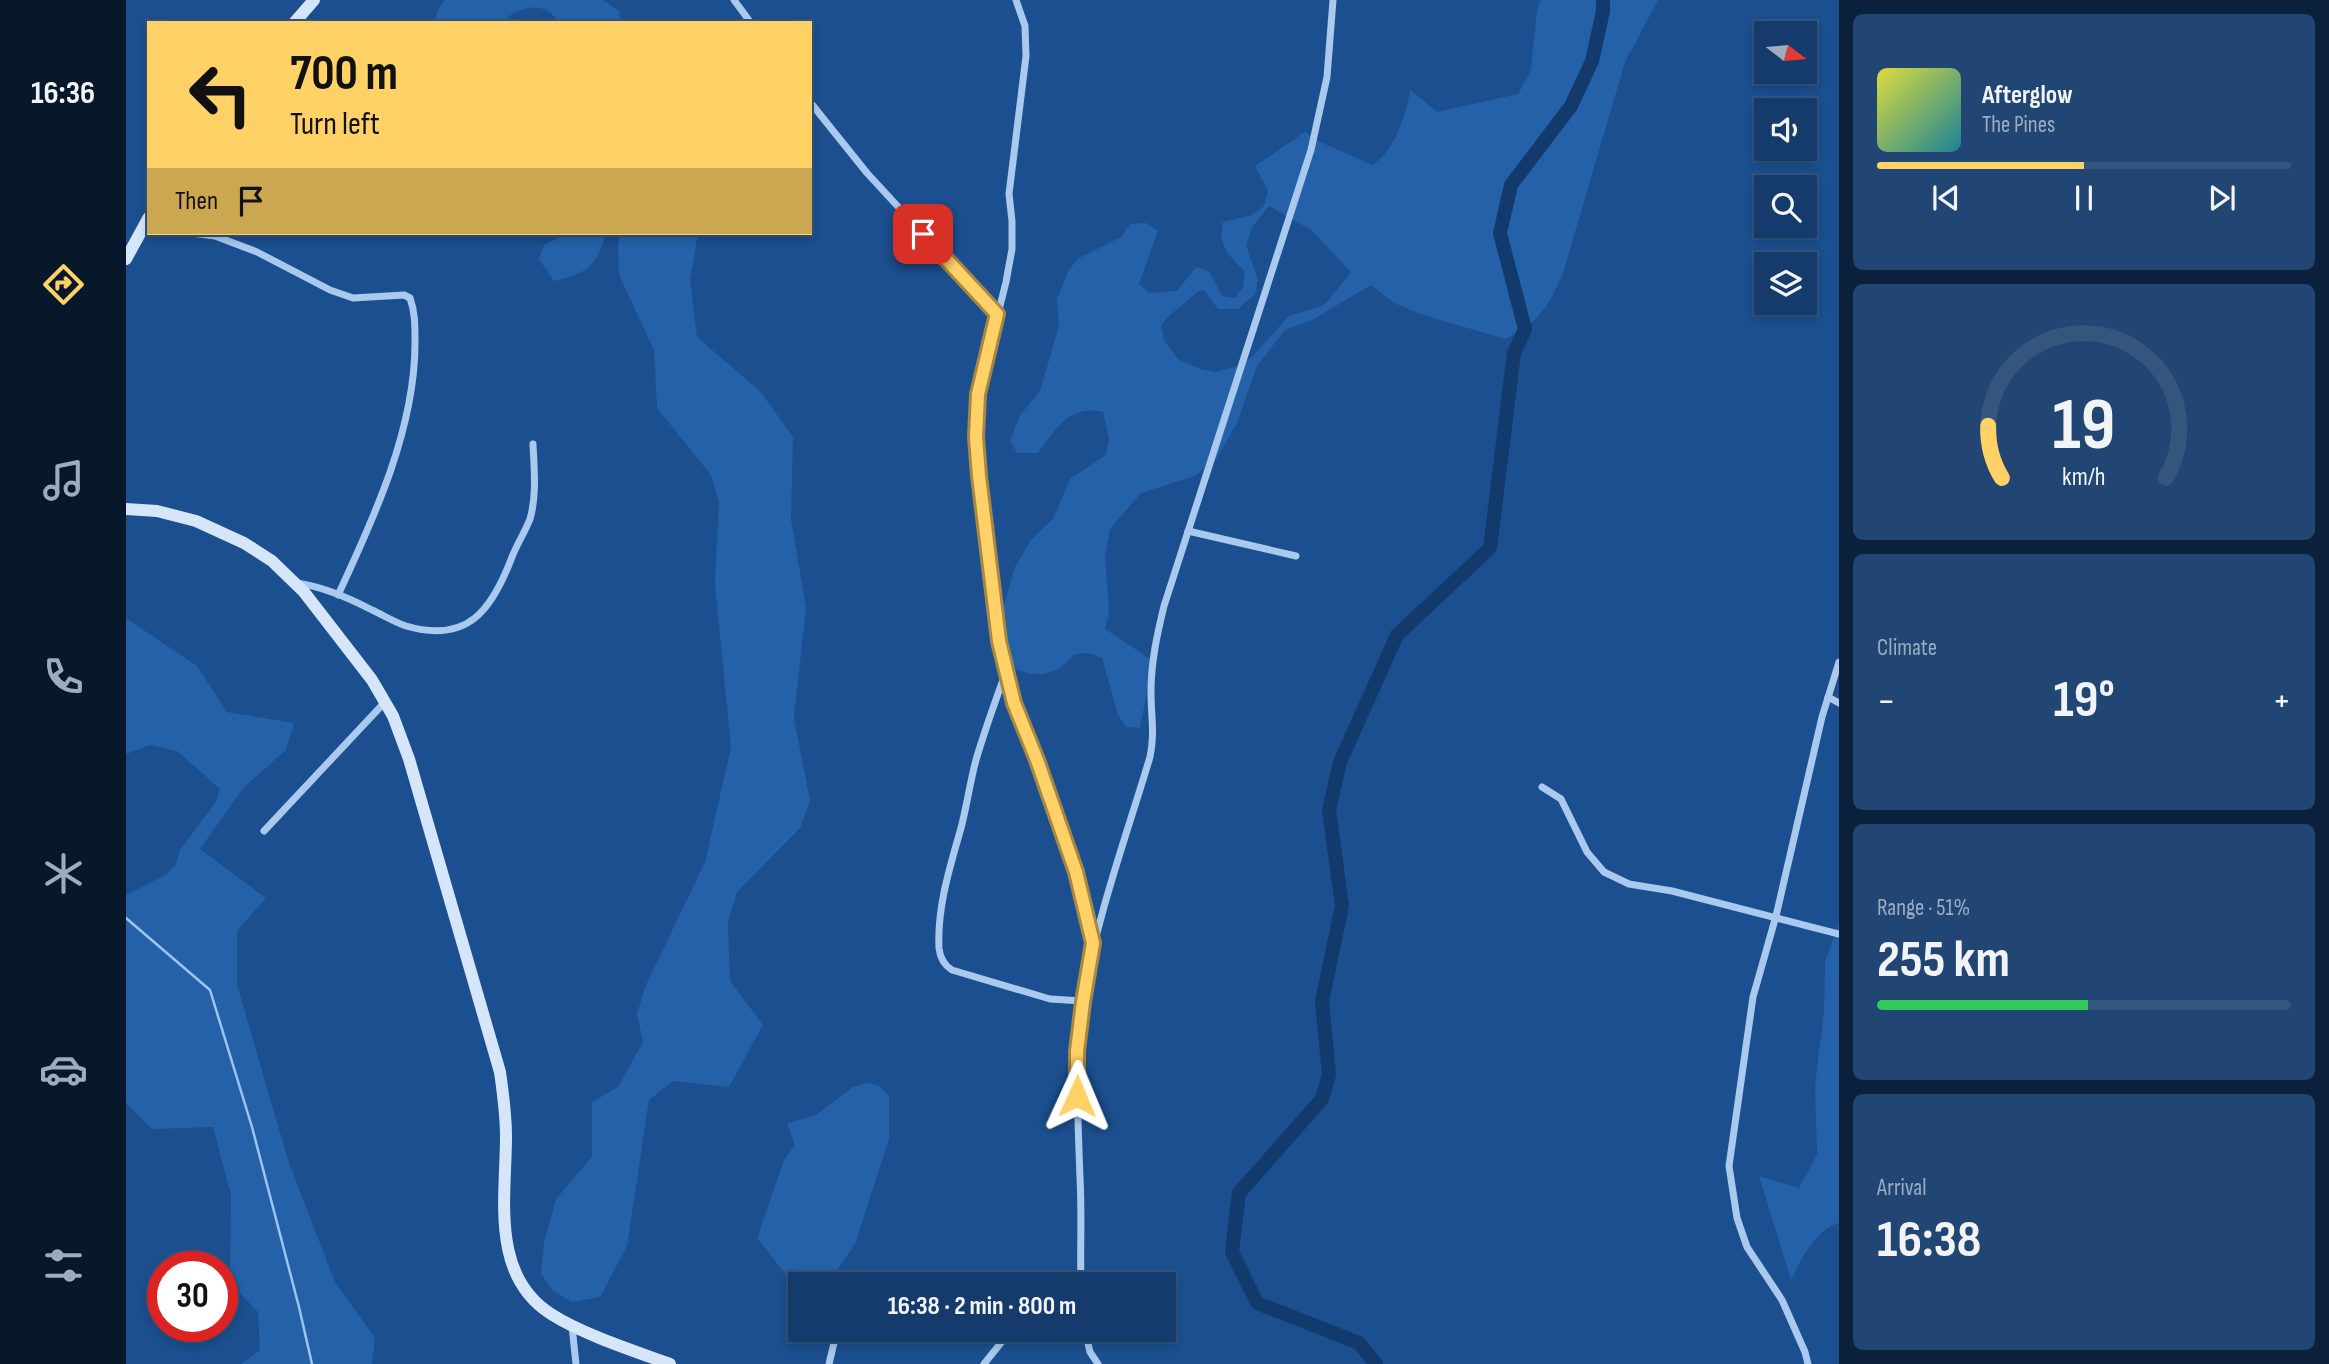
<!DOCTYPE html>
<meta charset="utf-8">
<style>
:root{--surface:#143b6b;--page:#214673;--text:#f1f3f6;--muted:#9dadc1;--line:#33557e;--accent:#ffd166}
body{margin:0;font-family:"Sofia Sans Condensed",sans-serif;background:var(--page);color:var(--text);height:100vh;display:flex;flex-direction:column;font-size:26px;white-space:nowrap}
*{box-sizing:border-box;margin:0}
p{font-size:23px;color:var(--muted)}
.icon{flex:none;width:38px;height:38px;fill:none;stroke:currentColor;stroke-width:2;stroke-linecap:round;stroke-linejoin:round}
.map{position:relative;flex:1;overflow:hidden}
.drawer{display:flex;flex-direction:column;gap:14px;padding:14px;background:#0b203b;width:490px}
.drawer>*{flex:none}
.guide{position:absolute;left:21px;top:21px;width:665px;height:214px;border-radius:0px;box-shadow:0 4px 10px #0003,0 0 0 2px var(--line);background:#ffd166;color:#111;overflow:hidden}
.needle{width:46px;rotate:106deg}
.controls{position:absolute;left:1628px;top:21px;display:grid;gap:14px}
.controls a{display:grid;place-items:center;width:63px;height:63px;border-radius:0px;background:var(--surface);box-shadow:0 4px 10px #0003,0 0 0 2px var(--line);font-size:35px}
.speed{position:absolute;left:21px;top:1251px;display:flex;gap:14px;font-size:35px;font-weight:700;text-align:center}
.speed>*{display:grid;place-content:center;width:91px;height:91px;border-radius:50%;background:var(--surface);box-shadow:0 4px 10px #0003,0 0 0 2px var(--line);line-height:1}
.speed .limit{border:10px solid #d22;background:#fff;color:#111}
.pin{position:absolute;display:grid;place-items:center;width:60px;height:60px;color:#fff;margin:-30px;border-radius:14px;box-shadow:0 4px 10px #0006}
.me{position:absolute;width:77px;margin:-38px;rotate:1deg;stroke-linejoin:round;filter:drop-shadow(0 0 5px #0008)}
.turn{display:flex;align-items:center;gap:24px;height:147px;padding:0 28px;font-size:32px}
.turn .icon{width:91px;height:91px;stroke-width:2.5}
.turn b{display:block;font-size:49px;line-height:60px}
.then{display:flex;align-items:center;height:66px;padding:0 28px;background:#0003;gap:14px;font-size:26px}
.big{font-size:52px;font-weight:700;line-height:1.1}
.drawer .card{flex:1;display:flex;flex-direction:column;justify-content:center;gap:10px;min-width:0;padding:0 24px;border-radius:10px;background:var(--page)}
.drawer .dial{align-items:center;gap:0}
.dial svg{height:182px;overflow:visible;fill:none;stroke:var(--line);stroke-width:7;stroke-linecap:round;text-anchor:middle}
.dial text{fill:var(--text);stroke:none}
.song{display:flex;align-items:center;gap:21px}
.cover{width:84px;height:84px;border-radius:10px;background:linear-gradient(135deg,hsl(60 70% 55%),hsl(190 70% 35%))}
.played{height:7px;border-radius:4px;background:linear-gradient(90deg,var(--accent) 50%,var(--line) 50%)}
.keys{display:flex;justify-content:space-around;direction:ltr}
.heat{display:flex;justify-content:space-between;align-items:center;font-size:38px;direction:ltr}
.charge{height:10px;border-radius:5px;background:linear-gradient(90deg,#34c759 51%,var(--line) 0)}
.trip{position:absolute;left:662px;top:1272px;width:388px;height:70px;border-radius:0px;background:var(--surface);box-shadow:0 4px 10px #0003,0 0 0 2px var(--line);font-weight:700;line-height:70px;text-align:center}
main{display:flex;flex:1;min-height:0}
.tabs{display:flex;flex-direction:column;width:126px;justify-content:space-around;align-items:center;background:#08182b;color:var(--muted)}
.tabs .icon{width:49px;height:49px}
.tabs .current{color:var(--accent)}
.tabs b{font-size:32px;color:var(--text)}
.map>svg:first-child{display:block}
.green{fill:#2461a8;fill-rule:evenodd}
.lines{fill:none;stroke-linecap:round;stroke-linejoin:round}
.stream{stroke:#9cc4f0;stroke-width:2.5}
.river{stroke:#123a6d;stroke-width:14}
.street{stroke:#a9c9ee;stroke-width:7}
.secondary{stroke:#d6e6fa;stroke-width:12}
.route-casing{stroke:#a68842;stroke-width:18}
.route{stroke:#ffd166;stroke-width:12}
</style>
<main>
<nav class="tabs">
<b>16:36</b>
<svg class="icon current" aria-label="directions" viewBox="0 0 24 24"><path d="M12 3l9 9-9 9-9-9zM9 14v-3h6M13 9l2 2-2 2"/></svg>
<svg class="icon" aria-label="music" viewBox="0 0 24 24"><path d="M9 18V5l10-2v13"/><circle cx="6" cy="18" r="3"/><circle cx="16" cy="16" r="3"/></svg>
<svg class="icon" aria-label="phone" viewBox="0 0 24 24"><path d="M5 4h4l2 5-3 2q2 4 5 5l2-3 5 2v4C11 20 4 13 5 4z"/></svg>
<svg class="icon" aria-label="climate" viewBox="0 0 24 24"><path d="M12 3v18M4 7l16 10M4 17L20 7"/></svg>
<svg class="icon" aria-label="car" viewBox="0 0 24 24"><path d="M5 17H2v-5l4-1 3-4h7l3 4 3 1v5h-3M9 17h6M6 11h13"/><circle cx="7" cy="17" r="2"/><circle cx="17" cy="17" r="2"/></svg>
<svg class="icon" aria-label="filters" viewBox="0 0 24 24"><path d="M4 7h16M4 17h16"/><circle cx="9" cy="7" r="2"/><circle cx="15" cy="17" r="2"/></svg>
</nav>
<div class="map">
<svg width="1713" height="1364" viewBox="0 0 1713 1364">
<rect width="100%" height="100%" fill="#1b4f8f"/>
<g class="green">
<path d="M319,0h158l16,11 2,12h-62c-3,-5 -8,-11 -13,-13 -12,-7 -36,1 -43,13h-69l5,-16z"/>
<path d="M1415,0h117l-33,62 -62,211c-15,34 -23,49 -58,66l-85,-25 -26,-11 -23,-18 -59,35 -27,10 -28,36 -20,57 -20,35 -22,18 -54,17 -31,36 -5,27 4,56 -4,17 45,30 1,13 -11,56 -14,-1 -8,-12 -16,-57 -13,-5 -14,1 -16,15 -15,5h-14l-14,-5 -7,-12 -8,-27v-15l14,-48 16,-27 22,-21 17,-40 36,-24 3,-16 -6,-27c-34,-8 -47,17 -65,41h-21l-7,-13 11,-26 19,-23 19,-65 -2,-27 11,-27 9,-13 44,-22 9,-13 16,-1 12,8 -19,53 10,9 28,-2 19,-24 13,4 13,25 13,2 8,-11 2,-15c-16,-17 -28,-26 -22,-50l29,-7 12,-9 4,-15 -13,-25 50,-34 13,9 54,24c22,-13 34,-49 38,-75l27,22 81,-18 13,-24 6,-60zM1143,206l42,24 40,42 -24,30 -6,4 -32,10 -38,42 -13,8 -23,6 -15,-3 -22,-10 -14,-19 -3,-14c10,-15 24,-21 36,-34l7,-2 14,19h20l17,-15 3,-14 -12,-35 7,-19z"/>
<path d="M435,233h45c-10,34 -18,40 -52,48l-15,-22 5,-14 14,-7z"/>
<path d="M494,233h78l-8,48 7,56 63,54 33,46 -2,82 15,89 -12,110 16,83 -10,27 -63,64 -9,31 2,58 33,44 -34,62 -56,-6 -24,19 -22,146 -27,51 -28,5 -19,-11 -12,-17 3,-31 12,-44 36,-42v-55l26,-15 25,-45 -6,-28 8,-27 60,-125 26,-115 -16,-162 4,-84 -8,-26 -54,-67 -3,-58 -35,-75 -1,-30z"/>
<path d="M0,618l71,48 30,46 67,11 -8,27 -42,37 -44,62 66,49 -29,33v54l52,178 46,119 40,56 -3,26h-131l19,-14 -2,-38 -28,-29 1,-88 -18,-68 -61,2 -26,-26v-208l41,-21 9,-10 4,-14 35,-47 5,-14 -43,-38 -27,-6 -24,9z"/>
<path d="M1713,922v301c-24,7 -38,36 -48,57l-32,-104 40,12 18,-34 -2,-68 9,-76 1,-48z"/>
<path d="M740,1083l14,3 9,10v43l-34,105 -27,40h-28v6h-2l-41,-52 27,-78 11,-15 -8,-22 29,-8 37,-28z"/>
</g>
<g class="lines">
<path class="stream" d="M0,918l84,72 42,137 47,180 13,57"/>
<path class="river" d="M1250,1364l-17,-21 -102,-40 -25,-51 7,-59 83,-94 7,-24 -7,-74 20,-95 -13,-96 11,-48 57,-127 93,-87 24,-195 11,-24 -25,-96 11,-48 60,-79 21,-45 11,-50v-11"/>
<g class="street">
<path d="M608,0l17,23"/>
<path d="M890,0l9,26 1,30 -17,138 3,27v28l-6,33 -28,112 -1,43 2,39 20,165 15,62 23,57 39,111 17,71"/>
<path d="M684,102l57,71 130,141"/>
<path d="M66,233l23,3 42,16 73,38 23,8 51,-3 6,3c5,14 5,27 5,42 1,87 -41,178 -77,255"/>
<path d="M1062,531l108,25"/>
<path d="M170,583c25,3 53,15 76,27 11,5 22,12 34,16 62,18 86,-16 106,-69 5,-13 13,-25 18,-38 7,-24 4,-51 3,-75"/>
<path d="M881,669c-11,30 -22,60 -31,91 -6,22 -9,45 -15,68 -11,39 -24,79 -22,120 1,10 5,17 13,22l98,29 33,2"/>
<path d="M1702,697l11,6"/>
<path d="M1416,787l19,12 26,53 17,20 25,12 43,7 167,43"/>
<path d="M138,831l121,-129"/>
<path d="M955,1284c-1,-35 1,-70 -1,-106 -2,-60 -6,-120 3,-180 14,-82 43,-161 67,-241 5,-23 1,-41 1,-65 0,-30 6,-57 13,-86l147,-456 16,-73 6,-77"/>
<path d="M446,1326l4,38"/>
<path d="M664,1328l3,-7 7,-7"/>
<path d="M959,1330l5,22 8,12"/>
<path d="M703,1364l8,-34"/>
<path d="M858,1364l24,-30"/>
<path d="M1682,1364l-3,-12 -23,-52 -35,-53 -10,-29 -8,-52 24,-169 23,-81 46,-199 17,-55"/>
</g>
<g class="secondary">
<path d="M168,23l20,-23"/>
<path d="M0,259l23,-42"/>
<path d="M0,509l31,2 39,10 48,22 28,18 32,31 68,88 21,36 16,43 91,313c3,21 6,42 6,64 0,61 -16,139 45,178 31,20 83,37 119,50"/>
</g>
</g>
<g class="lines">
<defs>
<path id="route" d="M797,234l74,80 -19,80 -2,43 3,39 20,165 15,62 23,57 39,112 17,71 -10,59 -6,49v45"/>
</defs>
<use href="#route" class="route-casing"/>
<use href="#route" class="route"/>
</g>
</svg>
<div class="controls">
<a><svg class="needle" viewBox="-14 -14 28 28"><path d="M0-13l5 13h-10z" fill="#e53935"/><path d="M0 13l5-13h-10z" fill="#9dadc1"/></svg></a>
<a><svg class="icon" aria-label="sound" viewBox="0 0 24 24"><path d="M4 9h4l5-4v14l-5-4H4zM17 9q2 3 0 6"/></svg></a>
<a><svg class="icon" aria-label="search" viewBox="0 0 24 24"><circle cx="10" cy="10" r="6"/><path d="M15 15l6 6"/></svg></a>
<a><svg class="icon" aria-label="layers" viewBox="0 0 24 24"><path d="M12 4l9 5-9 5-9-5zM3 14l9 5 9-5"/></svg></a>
</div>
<div class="speed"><div class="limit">30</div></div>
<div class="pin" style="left:797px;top:234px;background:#d93025"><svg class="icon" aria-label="arrive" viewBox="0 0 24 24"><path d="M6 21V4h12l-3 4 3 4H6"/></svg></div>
<svg class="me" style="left:951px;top:1096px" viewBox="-20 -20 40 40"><path d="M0-17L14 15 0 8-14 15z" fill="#ffd166" stroke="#fff" stroke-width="4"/></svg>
<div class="trip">16:38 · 2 min · 800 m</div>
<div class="guide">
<div class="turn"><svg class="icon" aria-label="left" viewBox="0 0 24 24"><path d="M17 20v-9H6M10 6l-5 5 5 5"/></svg><div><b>700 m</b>Turn left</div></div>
<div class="then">Then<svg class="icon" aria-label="arrive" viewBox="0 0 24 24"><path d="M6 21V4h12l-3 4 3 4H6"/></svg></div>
</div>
</div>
<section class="drawer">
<div class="card">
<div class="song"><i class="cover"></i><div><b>Afterglow</b><p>The Pines</p></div></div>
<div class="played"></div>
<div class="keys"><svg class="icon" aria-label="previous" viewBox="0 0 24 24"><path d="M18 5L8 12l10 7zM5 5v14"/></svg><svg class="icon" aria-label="pause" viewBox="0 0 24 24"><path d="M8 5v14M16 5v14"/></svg><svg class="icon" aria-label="next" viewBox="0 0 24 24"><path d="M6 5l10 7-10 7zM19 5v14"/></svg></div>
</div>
<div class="card dial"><svg viewBox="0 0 100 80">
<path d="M14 69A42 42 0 1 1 86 69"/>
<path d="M14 69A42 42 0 0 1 8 46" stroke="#ffd166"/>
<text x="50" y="56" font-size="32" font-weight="700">19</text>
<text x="50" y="72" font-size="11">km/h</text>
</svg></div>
<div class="card"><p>Climate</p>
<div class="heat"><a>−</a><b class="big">19°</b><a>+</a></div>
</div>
<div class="card"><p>Range · 51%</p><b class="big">255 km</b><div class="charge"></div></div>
<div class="card"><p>Arrival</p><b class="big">16:38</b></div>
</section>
</main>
